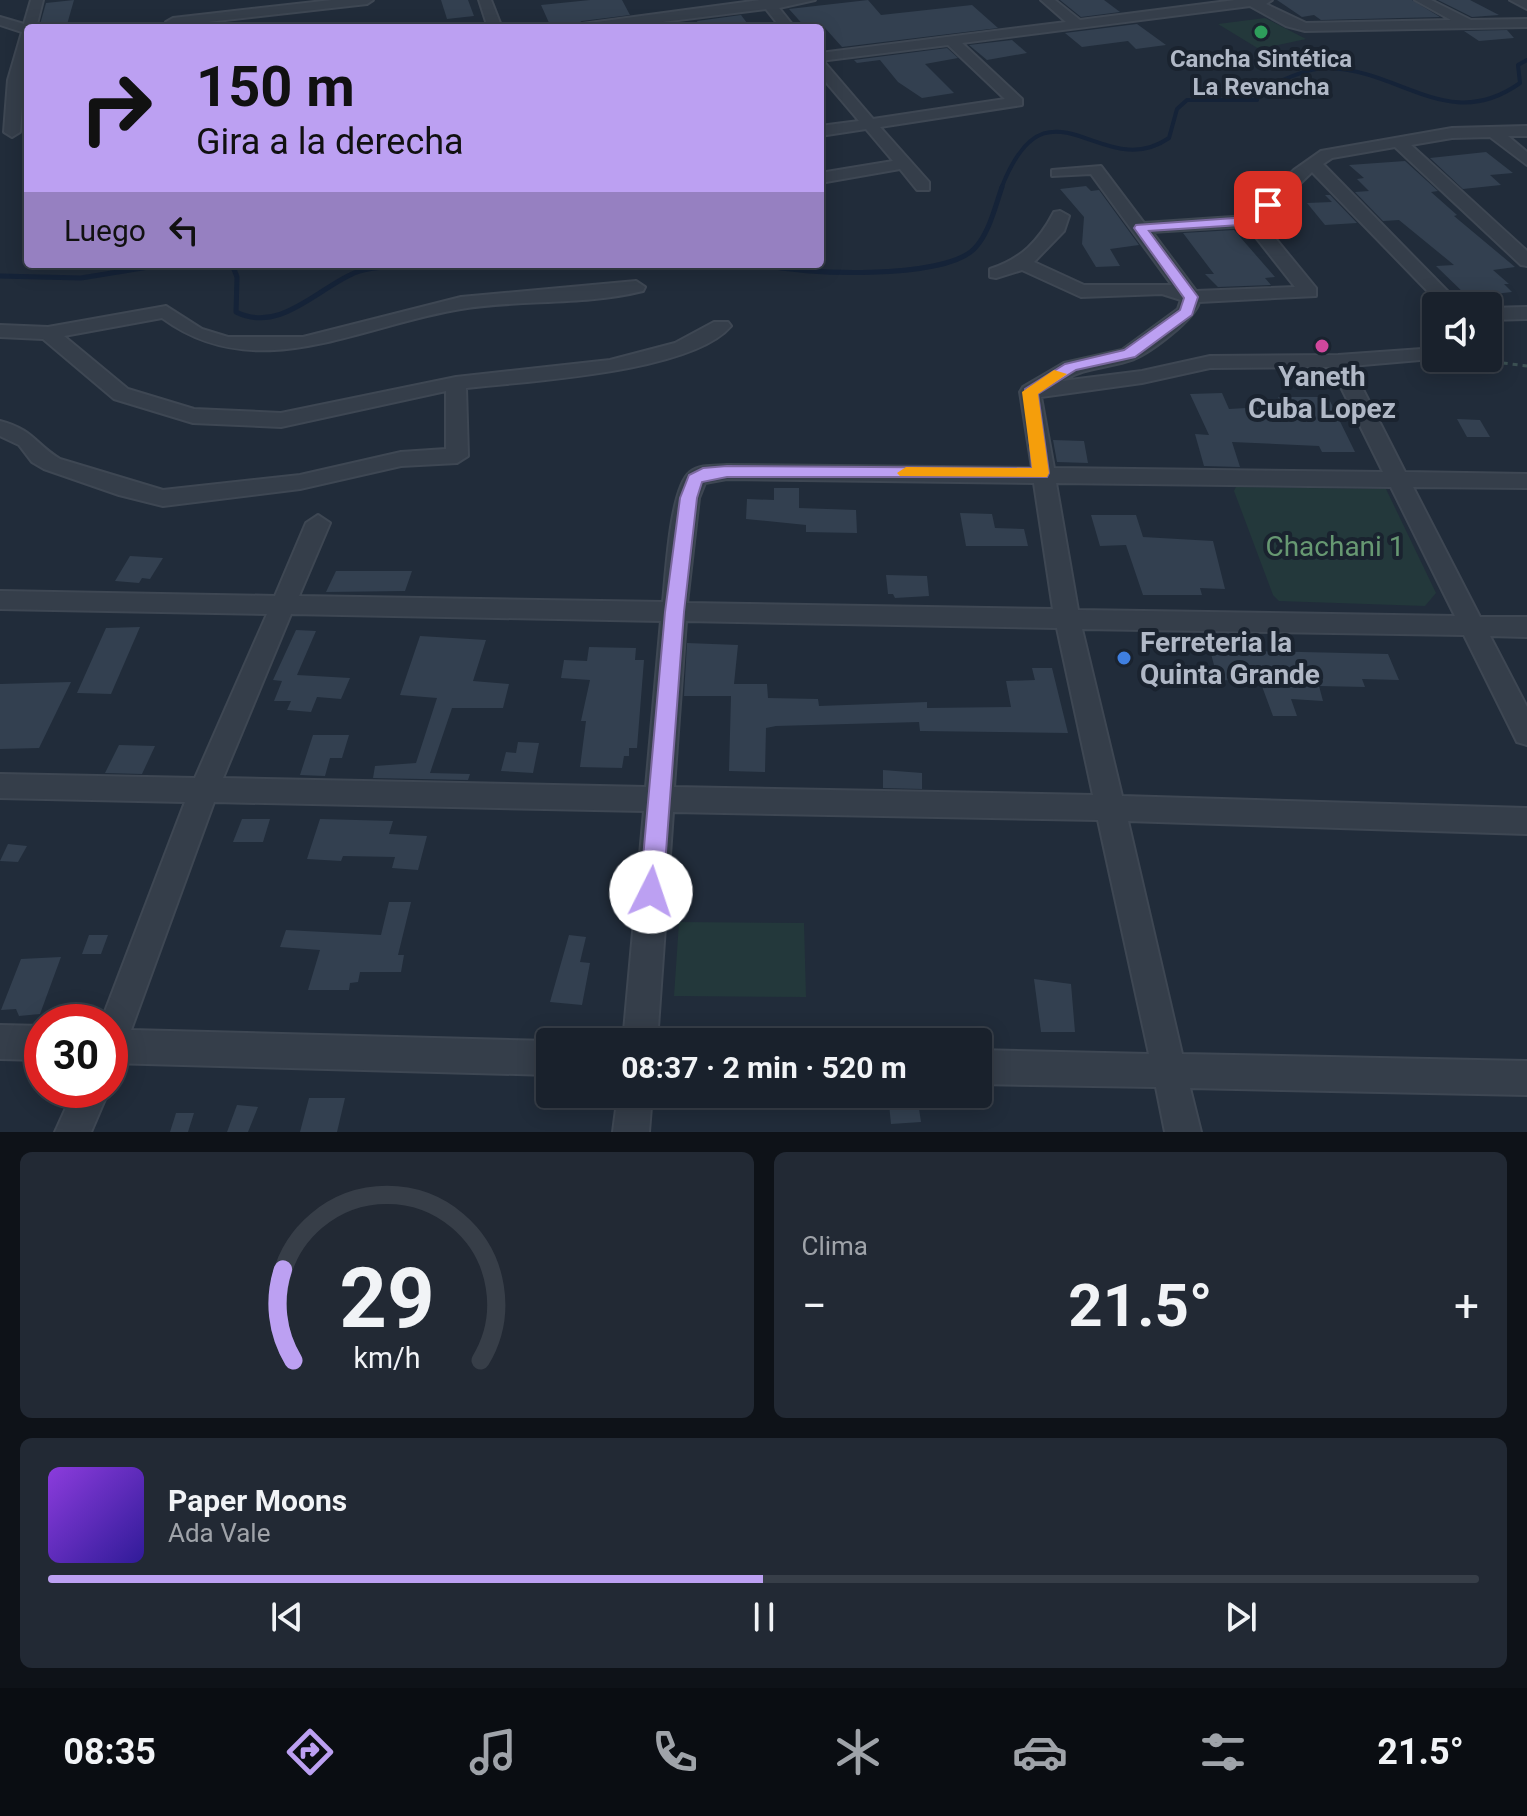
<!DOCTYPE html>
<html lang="es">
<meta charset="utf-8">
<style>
:root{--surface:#19212c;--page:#222934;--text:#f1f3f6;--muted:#9fa3a9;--line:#373e48;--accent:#bca0f2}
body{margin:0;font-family:Roboto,sans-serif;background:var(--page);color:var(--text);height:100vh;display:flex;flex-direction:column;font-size:30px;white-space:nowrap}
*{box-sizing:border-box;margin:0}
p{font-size:26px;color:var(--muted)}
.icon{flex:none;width:44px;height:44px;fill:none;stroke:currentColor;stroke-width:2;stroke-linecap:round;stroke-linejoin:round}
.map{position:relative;height:1132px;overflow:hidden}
.panel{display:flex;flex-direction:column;gap:20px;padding:20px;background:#0e1218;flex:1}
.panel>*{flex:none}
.guide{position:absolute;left:24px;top:24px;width:800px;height:244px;border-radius:8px;box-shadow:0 4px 20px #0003,0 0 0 2px var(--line);background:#bca0f2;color:#111;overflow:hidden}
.buttons{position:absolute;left:1422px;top:292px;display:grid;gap:16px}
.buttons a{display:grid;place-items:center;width:80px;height:80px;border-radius:8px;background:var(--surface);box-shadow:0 4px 20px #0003,0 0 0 2px var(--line);font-size:40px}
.speed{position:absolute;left:24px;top:1004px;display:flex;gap:16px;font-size:40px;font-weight:700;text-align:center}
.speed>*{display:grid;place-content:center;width:104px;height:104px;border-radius:50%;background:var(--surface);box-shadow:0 4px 20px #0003,0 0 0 2px var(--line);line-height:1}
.speed .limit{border:12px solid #d22;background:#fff;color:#111}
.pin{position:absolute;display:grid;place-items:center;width:68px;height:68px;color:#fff;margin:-34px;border-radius:16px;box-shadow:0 4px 12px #0006}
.me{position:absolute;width:88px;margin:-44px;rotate:4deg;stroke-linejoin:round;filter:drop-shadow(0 0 6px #0008)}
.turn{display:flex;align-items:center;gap:28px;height:168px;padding:0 40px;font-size:36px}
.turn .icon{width:104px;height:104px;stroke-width:2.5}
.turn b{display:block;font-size:56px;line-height:68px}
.then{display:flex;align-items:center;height:76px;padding:0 40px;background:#0003;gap:16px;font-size:30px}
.big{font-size:60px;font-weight:700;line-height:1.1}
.panel .card{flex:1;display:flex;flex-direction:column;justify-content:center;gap:12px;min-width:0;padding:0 28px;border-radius:12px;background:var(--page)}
.panel .dial{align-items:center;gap:0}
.dial svg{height:208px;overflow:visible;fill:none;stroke:var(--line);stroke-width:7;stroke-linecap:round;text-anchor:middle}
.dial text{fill:var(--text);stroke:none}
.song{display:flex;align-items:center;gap:24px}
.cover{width:96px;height:96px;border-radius:12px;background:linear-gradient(135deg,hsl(270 70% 55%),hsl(250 70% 35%))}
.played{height:8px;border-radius:4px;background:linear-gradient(90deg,var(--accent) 50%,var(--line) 50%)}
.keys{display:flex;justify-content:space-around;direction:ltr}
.heat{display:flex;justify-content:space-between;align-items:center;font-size:44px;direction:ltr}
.panel .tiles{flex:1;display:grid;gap:20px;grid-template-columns:1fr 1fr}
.card:last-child{grid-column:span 2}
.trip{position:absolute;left:536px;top:1028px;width:456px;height:80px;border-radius:8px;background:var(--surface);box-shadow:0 4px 20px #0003,0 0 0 2px var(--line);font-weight:700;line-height:80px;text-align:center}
.tab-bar{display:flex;height:128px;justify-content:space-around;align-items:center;background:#0a0d12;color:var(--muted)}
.tab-bar .icon{width:56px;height:56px}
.tab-bar .selected{color:var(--accent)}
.tab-bar b{font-size:36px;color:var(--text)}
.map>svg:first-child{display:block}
.green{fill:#23383b}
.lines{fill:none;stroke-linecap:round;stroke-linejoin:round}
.stream-far1{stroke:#152338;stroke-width:4}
.stream{stroke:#152338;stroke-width:5}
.building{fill:#334050}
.minor-casing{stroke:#3e4753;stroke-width:4}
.path{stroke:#3c5153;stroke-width:3;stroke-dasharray:5 5;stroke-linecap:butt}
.minor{fill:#353e4a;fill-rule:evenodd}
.route{fill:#bca0f2;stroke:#7a689d;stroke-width:2}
.slow{fill:#f59e0b}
.leisure-dot{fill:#2e9e5b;stroke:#1a232f;stroke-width:3}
.hotel-dot{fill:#d1479c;stroke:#1a232f;stroke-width:3}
.shop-dot{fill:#3f7fe0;stroke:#1a232f;stroke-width:3}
.labels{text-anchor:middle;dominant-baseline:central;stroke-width:8;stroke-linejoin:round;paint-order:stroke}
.far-poi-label{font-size:24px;font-weight:bold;fill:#b0b8c6;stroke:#1a232f}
.poi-label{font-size:28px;font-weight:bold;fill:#b0b8c6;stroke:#1a232f}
.park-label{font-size:28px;fill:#679872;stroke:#1a232f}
</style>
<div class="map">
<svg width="1527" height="1132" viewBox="0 0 1527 1132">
<rect width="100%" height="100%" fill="#212c3a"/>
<g class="green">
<path d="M1265,18l41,21 -47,10 -41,-25z"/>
<path d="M1236,487l150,2 50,104 -11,13 -146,-5 -6,-6 -39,-104z"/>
<path d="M679,922l125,1 2,74 -132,-1z"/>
</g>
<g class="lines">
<path class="stream-far1" d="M1001,189c47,-122 100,-4 168,-51l8,-29 10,-9h70l2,-10c22,-8 47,-23 71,-22 72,3 120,65 190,15l-2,-18 9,-5"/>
<g class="stream">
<path d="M232,264l5,13 -1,35c42,21 78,-20 114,-37 17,-9 44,-8 63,-11"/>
<path d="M760,264c41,11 183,16 214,-15 15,-15 21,-42 28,-62"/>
<path d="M0,276l81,2 86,-14"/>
</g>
</g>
<g class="building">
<path d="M74,0l-8,28h-27l7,-25z"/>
<path d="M441,0h27l6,16 -27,3z"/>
<path d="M590,0h32l8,15 -48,6 -14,7v-5l-18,2 -9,-20z"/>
<path d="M868,0l13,15 91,-10 26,23 -156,19 -17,-19h-19l-17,-19z"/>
<path d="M1060,0h44l16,12 -39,5z"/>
<path d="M1277,0h135l28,17 -119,3 -7,-5 -12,2z"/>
<path d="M1438,0h32l29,15 -27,2z"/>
<path d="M741,15l6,8 -47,4 -3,-6z"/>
<path d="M1137,24l29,21 -30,4 -8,-8 -46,6 -17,-14z"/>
<path d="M1507,30l7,8 -35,3 -15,-10z"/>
<path d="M1012,40l15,13 -40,7 -18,-15z"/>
<path d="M947,48l11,10 -33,6 29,29 -32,5 -24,-16 -18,-22 -23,3 -3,-3z"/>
<path d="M1486,152l27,21 -23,2 11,10 -38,4 -33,-31z"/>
<path d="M1405,161l33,30 -7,1 26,23 -3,1 61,51 -22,3 16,14h-5l8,8 -44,5 -32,-31 18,-1 -55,-45 -16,1 -28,-29 14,-1 -12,-12 7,-1 -15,-13z"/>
<path d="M1086,186l5,5 8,-1 40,55 -29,4 10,17 -24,1 -14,-23 2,-27 -24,-28z"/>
<path d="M1325,195h5l27,28 -32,2 -18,-22 25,-1z"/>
<path d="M1234,230l41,47 -10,1 6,7 -53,2 -13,-13h9l-31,-41z"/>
<path d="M1222,393l7,16 54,-3 -5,-9h50l27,55h-33l-3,-6 -87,-4 8,25 -36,-1 -9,-32 14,1 -19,-41z"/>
<path d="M1457,419l23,1 10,17h-23z"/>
<path d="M1053,440l31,1 4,22 -31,-1z"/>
<path d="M774,488h25v20l57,2 1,23 -51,-1v-7l-60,-6 1,-20 27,1z"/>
<path d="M960,513l32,1 3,14 29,1 4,17h-62z"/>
<path d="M1091,515h45l7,22 70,4 12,48 -25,-1 2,7h-59l-17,-50 -26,1z"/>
<path d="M130,556l33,2 -13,21 -8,-1 -3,5 -24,-2z"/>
<path d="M336,571h76l-7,20 -79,1z"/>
<path d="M886,575l41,1 2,20 -34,2 -2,-4h-5z"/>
<path d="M140,627l-29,67 -34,-1 29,-65z"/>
<path d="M296,630l20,1 -19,44 53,3 -9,21 -24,-2 -6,15 -24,-2 4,-9h-17l8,-20 -9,-1z"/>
<path d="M420,636l66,4 -13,41 36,3 -6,24h-51l-22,65 40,1 -2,6 -95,-2 2,-12 41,-3 21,-65 -37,-3z"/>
<path d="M687,643l51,2 -4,39h33l1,14 50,1 1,7 108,-4v6l84,-1 -5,-26 29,-1 -3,-12h20l16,65 -148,-2 -1,-9 -143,4 -10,2 -1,44 -36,-1 2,-75h-47z"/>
<path d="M589,647l47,1 -1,12h9l-7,88h-8v8h-5l-2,12 -42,-1 6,-46h-5l9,-41 -29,-2 3,-18 23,1z"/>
<path d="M1210,650l178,4 11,26 -37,-1 3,8 -46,-1 4,15 -32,-2 6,17h-24l-13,-35 -42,-1z"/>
<path d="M71,682l-32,66 -39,1v-65z"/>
<path d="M313,735h36l-7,23h-12l-5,18 -25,-1z"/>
<path d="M518,742l21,1 -6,30 -32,-2 5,-19 10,1z"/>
<path d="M119,745l36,1 -13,28 -37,-1z"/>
<path d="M883,770l39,3v16l-39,-1z"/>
<path d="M242,819h28l-7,23h-30z"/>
<path d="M320,819l73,2 -4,13 38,2 -9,34 -26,-2 3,-11 -52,-1 -2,5 -34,-2z"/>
<path d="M8,844l19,2 -9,16 -18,-1z"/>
<path d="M389,902h22l-13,53h6l-3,17h-41l-2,10 -8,1 -1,7h-41l12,-40 -40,-3 6,-17 95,5z"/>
<path d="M89,935h19l-7,19h-19z"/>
<path d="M569,935l17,2 -6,25 10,1 -8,42 -32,-3z"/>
<path d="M61,957l-21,57 -21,2 -3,-7 -15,1 20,-51z"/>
<path d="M1034,979l37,5 4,48h-34z"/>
<path d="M309,1098h36l-8,34h-37z"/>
<path d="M918,1102l3,20 -30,2 -2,-20z"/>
<path d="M237,1105l21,2 -10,25h-21z"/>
<path d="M176,1113h18l-6,19h-18z"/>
</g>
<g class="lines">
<defs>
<g id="minor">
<path d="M31,0h12l-7,28h-8l-8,104 -8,5 -8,-5 4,-52 14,-48 -22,-7v-8l24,7z"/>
<path d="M332,0h41l-6,4 -194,22 -7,-4 7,-4z"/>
<path d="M479,0h12l11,28h-14z"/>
<path d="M760,0h55l-36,8 16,20h-14l-15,-19 -151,19h-40l7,-4z"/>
<path d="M1041,0h14l25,20 155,-20h37l-6,4 40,19 145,-3 -36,-20h16l40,20 56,-1v8l-222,4 -19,-5 -36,-20 -288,37 60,56v6l-142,22 49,55v8h-12l-17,-21 -80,14v-10l73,-12 -27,-32 -46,7v-10l39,-5 -39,-46v-13l5,1 48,56 132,-20 -57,-54 -128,16v-8l246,-31z"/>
<path d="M1510,0h17v9z"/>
<path d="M1527,126v10h-19l19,16v13l-37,-28 -38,1 -41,7 116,106v15l-6,-1 -126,-118 -63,11 -9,6 139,142h-20l-130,-134 -51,49 55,67v8l-117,6c-4,17 -48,50 -65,57 -25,9 -49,8 -72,22l80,-10 68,-15 128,-1 98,-7v10h7l-92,8 54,106 122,2v14l-114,-1 67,130h47v20l-37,-1 37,71v38l-10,-3 -53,-107 -382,-6 40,167 405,12v26l-399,-13 54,233 345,7v34l-337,-7 11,44h-36l-9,-45 -178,-3v-34l171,4 -51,-234 -425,-8 -16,230h-34l21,-231 -430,-9 -83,228 419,11v34l-440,-12v-41h-9l84,-220 -185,-4v-24l195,4 72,-164 -267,-5v-18l275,5 31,-73 12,-8 12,8 -31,73 364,6c3,-27 7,-114 27,-130 10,-8 25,-6 37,-7l305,3 -12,-76 3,-5 41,-24 58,-13 56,-41 3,-9 -19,-6 -81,3 -59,-27 -26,8 -6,-1v-8c31,-10 49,-28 64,-57l6,-1 9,5 -5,15 -30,31 50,23h88l-81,-111 -39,2v-6l49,-4 43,57 103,-7 47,-46 27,-19 131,-23zM1247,226l48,61 -99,4 -44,-59zM1331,367l52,105 -329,-4 -13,-71 101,-14 68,-15zM727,479l307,4 19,126 -366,-6 12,-105 6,-15zM1056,483l335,4 64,129 -377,-6zM291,614l370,7 -15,166 -423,-9zM686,621l371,7 36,167 -419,-8z"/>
<path d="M636,281l9,6 -2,4c-60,15 -123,8 -182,18 -101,16 -204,79 -299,9l-98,18 64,53 66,20 87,4 175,-36 154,-17 65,-17 39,-21h14l3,4c-40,47 -204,55 -265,62l2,68 -11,7 -56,3 -101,23 -137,17 -44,-11 -75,-26 -12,-7 -13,-17 -19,-9v-15c34,9 35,23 60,38l103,31 137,-15 101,-23 45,-3v-58l-165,36 -88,-4 -79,-24 -71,-60 -43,-2v-12l48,2 118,-21 36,23 26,8h75l158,-40z"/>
<path d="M1527,307v12l-39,1v-12z"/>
<path d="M0,1025l42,1v34l-42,-1z"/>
<path d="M74,1090h35l-18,42h-36z"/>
<path d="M618,1094h34l-3,38h-36z"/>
</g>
</defs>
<use href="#minor" class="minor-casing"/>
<path class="path" d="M1463,358l64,8"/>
<use href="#minor" class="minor"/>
</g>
<path class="route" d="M1263,202l11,3 -18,19 -107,7 49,66 -6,18 -57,42 -59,13 -38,24 11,79 -2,4h-320l-25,5 -5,16 -13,114 -21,280 -3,7 -9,3 -8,-3 -3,-7 25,-280 15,-114 9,-23 14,-7 24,-2 305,2 -7,-79 40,-25 59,-14 56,-40 4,-12 -50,-70 2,-3 112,-8z"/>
<path class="slow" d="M1054,370l13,4 -29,20 11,79 -2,4 -147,-1 -3,-3 9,-6 126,1 -10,-76z"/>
<circle class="leisure-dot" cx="1261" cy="32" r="8"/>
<circle class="hotel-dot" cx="1322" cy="346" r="8"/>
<circle class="shop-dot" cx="1124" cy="658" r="8"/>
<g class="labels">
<g class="far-poi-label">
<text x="1261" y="59">Cancha Sintética<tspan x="1261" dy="28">La Revancha</tspan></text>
</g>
<g class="poi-label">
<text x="1322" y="376">Yaneth<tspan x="1322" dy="32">Cuba Lopez</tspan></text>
<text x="1140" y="642" text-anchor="start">Ferreteria la<tspan x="1140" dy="32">Quinta Grande</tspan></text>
</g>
<g class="park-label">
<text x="1335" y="546">Chachani 1</text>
</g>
</g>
</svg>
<div class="buttons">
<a><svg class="icon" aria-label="sound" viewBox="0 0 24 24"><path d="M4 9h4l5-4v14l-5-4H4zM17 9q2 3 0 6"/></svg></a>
</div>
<div class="speed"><div class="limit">30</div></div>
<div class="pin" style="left:1268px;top:205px;background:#d93025"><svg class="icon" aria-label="arrive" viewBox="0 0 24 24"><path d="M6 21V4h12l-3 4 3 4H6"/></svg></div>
<svg class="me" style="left:651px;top:892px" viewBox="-20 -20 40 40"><circle r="19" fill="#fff"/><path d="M0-13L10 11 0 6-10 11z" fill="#bca0f2"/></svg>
<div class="trip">08:37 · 2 min · 520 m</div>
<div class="guide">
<div class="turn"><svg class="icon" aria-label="right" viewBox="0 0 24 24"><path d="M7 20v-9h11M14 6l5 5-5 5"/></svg><div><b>150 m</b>Gira a la derecha</div></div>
<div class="then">Luego<svg class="icon" aria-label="left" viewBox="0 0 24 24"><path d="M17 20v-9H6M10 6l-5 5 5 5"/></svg></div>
</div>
</div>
<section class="panel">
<div class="tiles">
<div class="card dial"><svg viewBox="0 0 100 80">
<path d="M14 69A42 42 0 1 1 86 69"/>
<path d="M14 69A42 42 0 0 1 10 34" stroke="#bca0f2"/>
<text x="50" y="56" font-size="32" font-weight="700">29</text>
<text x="50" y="72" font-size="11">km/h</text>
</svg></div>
<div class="card"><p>Clima</p>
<div class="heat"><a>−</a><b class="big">21.5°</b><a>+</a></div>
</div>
<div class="card">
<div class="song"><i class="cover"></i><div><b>Paper Moons</b><p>Ada Vale</p></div></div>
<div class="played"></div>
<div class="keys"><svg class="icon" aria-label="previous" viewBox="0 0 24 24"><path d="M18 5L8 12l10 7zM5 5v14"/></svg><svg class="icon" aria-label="pause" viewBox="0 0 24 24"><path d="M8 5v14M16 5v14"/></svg><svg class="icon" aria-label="next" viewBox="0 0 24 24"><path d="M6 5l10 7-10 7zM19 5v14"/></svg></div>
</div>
</div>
</section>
<nav class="tab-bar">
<b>08:35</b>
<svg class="icon selected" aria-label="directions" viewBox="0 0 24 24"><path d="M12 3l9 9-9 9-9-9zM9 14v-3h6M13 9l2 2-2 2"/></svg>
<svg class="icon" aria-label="music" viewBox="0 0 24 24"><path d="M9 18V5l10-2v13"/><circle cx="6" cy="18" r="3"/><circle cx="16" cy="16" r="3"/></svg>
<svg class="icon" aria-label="phone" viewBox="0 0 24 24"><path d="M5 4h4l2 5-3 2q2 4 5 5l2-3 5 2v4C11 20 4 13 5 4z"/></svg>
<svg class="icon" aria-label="climate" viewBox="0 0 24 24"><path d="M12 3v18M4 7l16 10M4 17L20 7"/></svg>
<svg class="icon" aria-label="car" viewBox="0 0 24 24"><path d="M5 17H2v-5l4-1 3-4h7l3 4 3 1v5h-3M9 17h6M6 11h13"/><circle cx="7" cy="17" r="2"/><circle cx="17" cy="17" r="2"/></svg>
<svg class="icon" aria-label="filters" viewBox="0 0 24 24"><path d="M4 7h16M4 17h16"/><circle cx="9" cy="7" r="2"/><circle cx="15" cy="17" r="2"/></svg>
<b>21.5°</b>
</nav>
